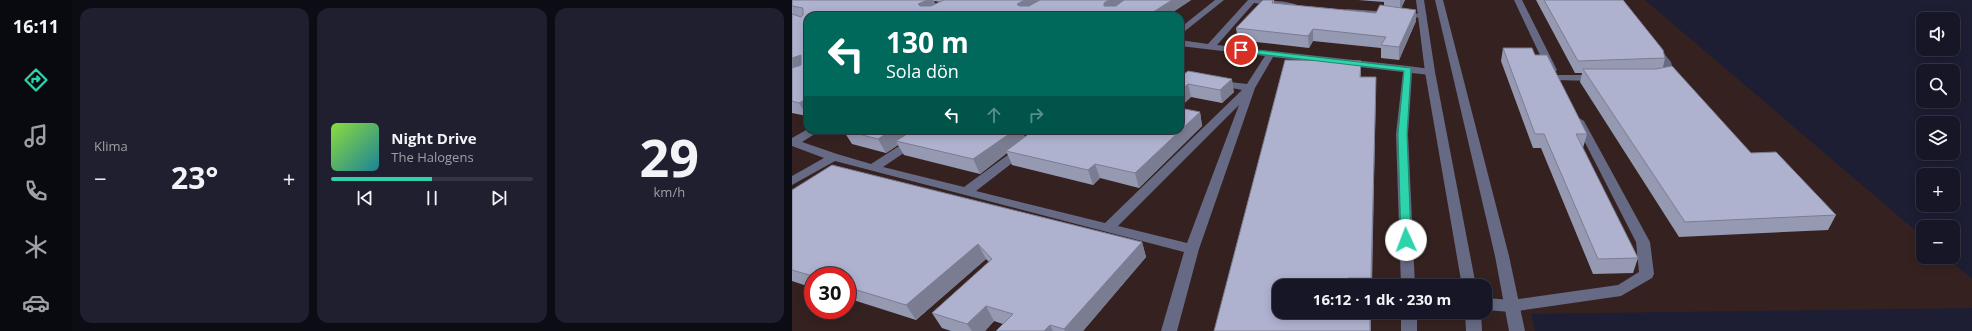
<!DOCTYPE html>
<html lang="tr">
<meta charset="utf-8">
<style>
:root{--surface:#161627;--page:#1f1f2f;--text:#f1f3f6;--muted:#9e9fa7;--line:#353544;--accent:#2dd4ab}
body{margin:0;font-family:"Open Sans",sans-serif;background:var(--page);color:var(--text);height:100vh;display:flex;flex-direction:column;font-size:15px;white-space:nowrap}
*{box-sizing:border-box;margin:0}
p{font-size:13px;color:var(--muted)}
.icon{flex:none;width:22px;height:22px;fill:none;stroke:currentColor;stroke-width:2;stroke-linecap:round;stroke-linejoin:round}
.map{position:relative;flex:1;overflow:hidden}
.side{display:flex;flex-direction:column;gap:8px;padding:8px;background:#0c0c15;width:720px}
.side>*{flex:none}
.hud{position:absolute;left:12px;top:12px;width:380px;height:122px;border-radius:12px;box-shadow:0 2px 10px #0003,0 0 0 1px var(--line);background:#00695c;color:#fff;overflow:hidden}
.fabs{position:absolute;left:1124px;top:12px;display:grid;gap:8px}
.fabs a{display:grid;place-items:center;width:44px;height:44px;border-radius:8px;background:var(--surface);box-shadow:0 2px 10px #0003,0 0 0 1px var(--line);font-size:20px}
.speed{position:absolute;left:12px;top:267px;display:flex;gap:8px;font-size:20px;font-weight:700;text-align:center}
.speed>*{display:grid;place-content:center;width:52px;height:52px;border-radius:50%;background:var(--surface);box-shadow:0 2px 10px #0003,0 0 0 1px var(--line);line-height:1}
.speed .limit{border:6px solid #d22;background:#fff;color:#111}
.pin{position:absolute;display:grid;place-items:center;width:34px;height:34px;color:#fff;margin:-17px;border:2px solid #fff;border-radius:50%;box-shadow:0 1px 4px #0007}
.me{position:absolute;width:44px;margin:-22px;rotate:358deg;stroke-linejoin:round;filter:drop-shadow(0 0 3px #0008)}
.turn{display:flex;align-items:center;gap:14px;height:84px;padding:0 16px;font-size:18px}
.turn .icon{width:52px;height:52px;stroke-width:2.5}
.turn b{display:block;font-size:28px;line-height:34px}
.lanes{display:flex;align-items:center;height:38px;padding:0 16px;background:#0003;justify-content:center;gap:20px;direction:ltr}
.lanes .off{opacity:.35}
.big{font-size:30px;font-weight:700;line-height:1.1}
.side .tile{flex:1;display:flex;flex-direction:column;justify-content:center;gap:6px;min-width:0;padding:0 14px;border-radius:12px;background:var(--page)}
.side .dial{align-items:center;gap:0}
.dial b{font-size:52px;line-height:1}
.song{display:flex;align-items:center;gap:12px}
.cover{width:48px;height:48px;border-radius:6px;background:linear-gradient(135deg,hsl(90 70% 55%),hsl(190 70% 35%))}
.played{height:4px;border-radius:2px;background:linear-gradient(90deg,var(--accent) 50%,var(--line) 50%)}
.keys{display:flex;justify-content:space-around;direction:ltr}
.heat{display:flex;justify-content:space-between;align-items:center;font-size:22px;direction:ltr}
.side .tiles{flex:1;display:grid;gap:8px;grid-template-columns:repeat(3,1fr)}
.trip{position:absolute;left:480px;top:279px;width:220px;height:40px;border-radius:12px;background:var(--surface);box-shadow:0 2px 10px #0003,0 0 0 1px var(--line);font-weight:700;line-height:40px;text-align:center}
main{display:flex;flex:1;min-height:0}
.tab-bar{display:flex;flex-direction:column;width:72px;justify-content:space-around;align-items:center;background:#090910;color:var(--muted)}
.tab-bar .icon{width:28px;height:28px}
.tab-bar .on{color:var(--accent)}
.tab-bar b{font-size:18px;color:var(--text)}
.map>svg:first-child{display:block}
.industrial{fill:#352220;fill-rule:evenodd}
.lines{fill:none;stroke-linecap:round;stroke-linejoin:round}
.street{fill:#676a84;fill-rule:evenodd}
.secondary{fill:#676a84;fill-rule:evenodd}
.wall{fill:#9699b2;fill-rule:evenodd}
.shaded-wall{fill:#7a7d91}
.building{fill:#afb2cf;stroke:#7a7d91}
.route{fill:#2dd4ab;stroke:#1d8a6f}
</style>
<main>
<nav class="tab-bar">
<b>16:11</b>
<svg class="icon on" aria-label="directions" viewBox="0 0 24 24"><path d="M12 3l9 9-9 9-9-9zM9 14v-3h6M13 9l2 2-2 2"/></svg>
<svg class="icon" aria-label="music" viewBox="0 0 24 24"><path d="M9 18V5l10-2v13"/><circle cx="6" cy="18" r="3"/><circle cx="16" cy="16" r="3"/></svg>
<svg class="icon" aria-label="phone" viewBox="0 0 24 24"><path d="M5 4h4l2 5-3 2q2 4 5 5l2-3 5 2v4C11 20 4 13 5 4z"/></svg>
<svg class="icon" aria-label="climate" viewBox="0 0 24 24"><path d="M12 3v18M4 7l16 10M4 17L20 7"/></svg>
<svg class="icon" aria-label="car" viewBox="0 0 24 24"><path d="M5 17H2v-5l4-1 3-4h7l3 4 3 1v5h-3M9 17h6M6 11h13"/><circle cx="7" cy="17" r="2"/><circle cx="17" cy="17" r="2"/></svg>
</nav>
<section class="side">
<div class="tiles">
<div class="tile"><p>Klima</p>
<div class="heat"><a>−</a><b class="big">23°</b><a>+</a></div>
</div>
<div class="tile">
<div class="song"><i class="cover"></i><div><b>Night Drive</b><p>The Halogens</p></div></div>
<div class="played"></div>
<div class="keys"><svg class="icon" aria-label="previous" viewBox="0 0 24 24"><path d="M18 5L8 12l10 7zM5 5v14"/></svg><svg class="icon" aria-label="pause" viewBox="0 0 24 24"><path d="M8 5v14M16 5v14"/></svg><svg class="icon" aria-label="next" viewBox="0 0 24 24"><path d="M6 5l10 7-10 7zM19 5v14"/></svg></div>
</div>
<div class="tile dial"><b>29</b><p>km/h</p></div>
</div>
</section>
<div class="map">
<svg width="1180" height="331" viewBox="0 0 1180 331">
<rect width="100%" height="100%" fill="#1d1e34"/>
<path class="industrial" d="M0,0h853l278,237v20h23l26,22v29l-441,6 4,17h-743zM16,16h372v114h-372zM21,276h34v34h-34zM487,286h206v26h-206z"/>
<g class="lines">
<g class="street">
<path d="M423,0h9l-44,35v-7z"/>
<path d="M456,0c12,0 42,0 51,6l-4,2 -41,-5 -37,42 191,21 22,3 5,3 -5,3 -18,-2 -4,61 7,152h-14l-5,-152 7,-62 -130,-15 -18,31 -56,161 -22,82h-16l23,-79 -349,-91 -43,24v-9l32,-18 -32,-12v-8l16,-9 13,1 -19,12 35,12 34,10 53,-34h14l-55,37 81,20 78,-57h13l-79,61 129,32 137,-133 -30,-6 -1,-2 1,-2 35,4 18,-28 -85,-10v-6l28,4zM447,105l-52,138 -69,-17z"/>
<path d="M722,0h8l35,70 -2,2h-6l-2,-2z"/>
<path d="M554,9l77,5 4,2 -4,2 -74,-5 -4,-2z"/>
<path d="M862,44l3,1 14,17 3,12 -2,2 -11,3 -5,-3 8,-4 -3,-10 -12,-15z"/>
<path d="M764,75h41l5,3 -5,3 -44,-1 -2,-2 2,-2z"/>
<path d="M787,118l5,3 66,121 4,32 -2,4 -31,18 -110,16 -26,-2v-12l26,2 107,-15 21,-13 -3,-30 -62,-121z"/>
<rect x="609" y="312" width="16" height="19"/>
</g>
<g class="secondary">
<path d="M624,0h8l11,72 41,214h-14l-37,-214z"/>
<path d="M643,0h8l66,256 16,75h-16l-14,-75z"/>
<path d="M673,312h16l1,19h-16z"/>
</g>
</g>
<g class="wall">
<path d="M0,0h399l-24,16h-359v100h-1l-15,-3zM142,1l6,1 -5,2z"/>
<path d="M471,0h11v3l102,10 8,-8v-3l-26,-2h47l-4,8 15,13 -17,39 -18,-2v-10l-68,-7 -4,7 -71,-8 -2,-12z"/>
<path d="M744,0h87l42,58 -2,9 88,86 85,62 -8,15 -149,7 -99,-155 2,-9h-7z"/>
<path d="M711,48l32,7 52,79 -4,14 55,110 -5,15 -40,1 -52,-126h-8l-32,-87z"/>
<path d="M569,61v16h15l-4,209h-93l92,26v19h-157z"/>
<path d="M388,75l54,17 -12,11 -31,-6 -11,10z"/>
<path d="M408,112l2,14 -63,62 -39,-10 -7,7 -81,-20 -5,-12 -27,21 -76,-19 -6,-10 -12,8 -34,-9 -9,-14h179l3,7 18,-6z"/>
<path d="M0,190l350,52 4,15 -63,74h-87l7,-7 -9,-3 -9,10h-34l-9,-3 -10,-15 57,-51 -3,-3 -70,61 -69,-22v-22h-34v12l-21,-7z"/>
</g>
<g class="shaded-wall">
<path d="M135,0h6l4,8 -13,8 -6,-12z"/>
<path d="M233,0h23l-26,16 -5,-12z"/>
<path d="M317,0h19l-21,16 -3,-10v-3z"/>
<path d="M380,0h19l-24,16h-20z"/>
<path d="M608,0h5l-5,11z"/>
<path d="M624,10v11l-17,39v-13z"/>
<path d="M167,12l2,4h-10z"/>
<path d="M521,29v12l-4,7 -1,-12z"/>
<path d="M9,55l7,12 -16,7v-16z"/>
<path d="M569,61v12l-1,17v-13z"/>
<path d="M584,77v13l-5,196v-8z"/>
<path d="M440,79l2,13 -12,11 -2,-13z"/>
<path d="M396,84l3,13 -11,10v-16z"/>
<path d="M16,98v18h-1l-8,-13z"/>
<path d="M408,112l2,14 -63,62 -4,-15z"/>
<path d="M100,130h26l-22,11 2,4 -12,8 -8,-14z"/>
<path d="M218,130h12l4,10 -20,11 1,2 -27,21 -7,-15z"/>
<path d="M303,164l5,14 -7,7 -5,-15z"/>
<path d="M350,242l4,15 -63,74h-18l-1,-2z"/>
<path d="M186,244l8,15 -70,61 -10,-15z"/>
<path d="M194,306l8,15 -9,10h-13l-5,-7z"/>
<path d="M578,312l1,19h-1z"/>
<path d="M258,325l3,6h-9z"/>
</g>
<g class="building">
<path d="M0,0h135l-9,4 2,2h11l13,-6h81l-8,4 2,2h10l11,-6h69l-5,3v3h12l8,-6h48l-25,16h-163l-25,-4 -8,4h-143v82l-9,5 -7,-2v-33l9,-3v-10l-9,3v-44l9,3 2,-2v-7l-11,-2z"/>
<path d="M471,0h10l-1,3 104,10 4,-8 36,5 -17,37 -18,-2 5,-8 -73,-8 -5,7 -72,-8z"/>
<path d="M752,0h79l40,50 2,8 -87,3z"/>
<path d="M711,48h29l3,7h12l40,79h-11l62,124 -40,1 -54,-125h-9z"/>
<path d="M493,60l76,1 -1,16h16l-5,201h-23l-1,8h-68v26h91v19h-156z"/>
<path d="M880,66l79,87 25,-1 60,63 -151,7 -102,-153h73z"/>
<path d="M396,71l44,8 -12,11 -32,-6 -8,7v-16h3z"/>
<path d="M388,108l20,4 -65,61 -40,-9 -7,6 -82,-19 28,-21 9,1 1,-1h136z"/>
<path d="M51,130h49l-14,9z"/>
<path d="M121,130h102l-42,29 -77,-18z"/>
<path d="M40,165l310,77 -78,87 -14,-4 -6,6h-48l17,-17 -27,-8 -19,18 -35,-11 60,-54 -14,-15 -72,61 -59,-18v-11h-34l-21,-6v-80z"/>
</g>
<path class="route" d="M446,48l173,20 -4,66 4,106 -1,3 -4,1 -5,-4 -3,-106 6,-63 -163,-19 -4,-2z"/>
</svg>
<div class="fabs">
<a><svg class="icon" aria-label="sound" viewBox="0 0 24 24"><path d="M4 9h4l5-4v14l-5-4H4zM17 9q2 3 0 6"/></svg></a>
<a><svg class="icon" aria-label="search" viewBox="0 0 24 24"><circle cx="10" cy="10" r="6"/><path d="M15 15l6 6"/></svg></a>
<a><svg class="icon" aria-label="layers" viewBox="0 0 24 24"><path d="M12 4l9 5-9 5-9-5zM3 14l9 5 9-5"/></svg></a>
<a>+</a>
<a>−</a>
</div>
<div class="speed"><div class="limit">30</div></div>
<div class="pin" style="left:449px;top:50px;background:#d93025"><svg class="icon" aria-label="arrive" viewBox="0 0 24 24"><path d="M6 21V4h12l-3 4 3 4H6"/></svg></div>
<svg class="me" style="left:614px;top:240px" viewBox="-20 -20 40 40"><circle r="19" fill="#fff"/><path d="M0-13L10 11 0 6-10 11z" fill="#2dd4ab"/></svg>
<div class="trip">16:12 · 1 dk · 230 m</div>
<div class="hud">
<div class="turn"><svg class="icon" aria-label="left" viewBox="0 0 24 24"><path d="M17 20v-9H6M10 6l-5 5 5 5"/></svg><div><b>130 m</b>Sola dön</div></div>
<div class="lanes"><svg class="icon" aria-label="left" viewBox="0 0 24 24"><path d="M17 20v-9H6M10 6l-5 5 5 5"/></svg><svg class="icon off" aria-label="ahead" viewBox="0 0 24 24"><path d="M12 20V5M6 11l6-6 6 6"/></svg><svg class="icon off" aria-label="right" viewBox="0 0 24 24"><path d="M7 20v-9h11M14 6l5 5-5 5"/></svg></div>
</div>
</div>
</main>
